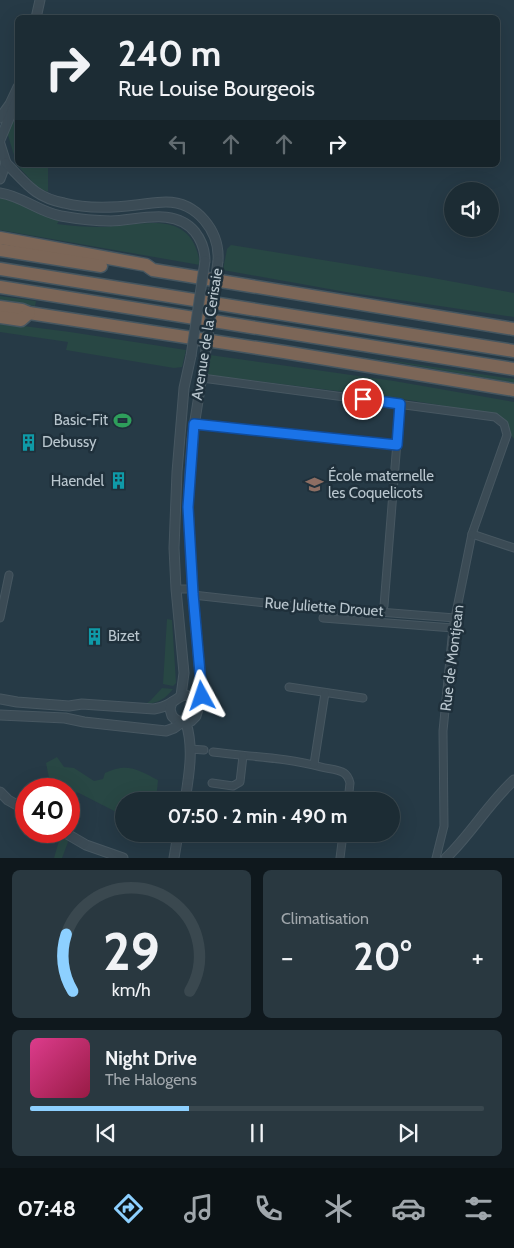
<!DOCTYPE html>
<html lang="fr">
<meta charset="utf-8">
<style>
:root{--surface:#1c2c34;--page:#293840;--text:#f1f3f6;--muted:#a0a7ac;--line:#3a484f;--accent:#8dd0ff}
body{margin:0;font-family:Cabin,sans-serif;background:var(--page);color:var(--text);height:100vh;display:flex;flex-direction:column;font-size:19px;white-space:nowrap}
*{box-sizing:border-box;margin:0}
p{font-size:16px;color:var(--muted)}
.icon{flex:none;width:28px;height:28px;fill:none;stroke:currentColor;stroke-width:2;stroke-linecap:round;stroke-linejoin:round}
.map{position:relative;height:858px;overflow:hidden}
.drawer{display:flex;flex-direction:column;gap:12px;padding:12px;background:#0f181d;flex:1}
.drawer>*{flex:none}
.banner{position:absolute;left:15px;top:15px;width:485px;height:152px;border-radius:8px;box-shadow:0 5px 20px #0002,0 0 0 1px var(--line);background:#1c2c34;color:var(--text);overflow:hidden}
.fabs{position:absolute;left:444px;top:182px;display:grid;gap:10px}
.fabs a{display:grid;place-items:center;width:55px;height:55px;border-radius:50%;background:var(--surface);box-shadow:0 5px 20px #0002,0 0 0 1px var(--line);font-size:25px}
.speed{position:absolute;left:15px;top:778px;display:flex;gap:10px;font-size:25px;font-weight:700;text-align:center}
.speed>*{display:grid;place-content:center;width:65px;height:65px;border-radius:50%;background:var(--surface);box-shadow:0 5px 20px #0002,0 0 0 1px var(--line);line-height:1}
.speed .limit{border:8px solid #d22;background:#fff;color:#111}
.pin{position:absolute;display:grid;place-items:center;width:42px;height:42px;color:#fff;margin:-21px;border:2px solid #fff;border-radius:50%;box-shadow:0 1px 5px #0007}
.me{position:absolute;width:55px;margin:-28px;rotate:355deg;stroke-linejoin:round;filter:drop-shadow(0 0 4px #0008)}
.turn{display:flex;align-items:center;gap:18px;height:105px;padding:0 20px;font-size:22px}
.turn .icon{width:65px;height:65px;stroke-width:2.5}
.turn b{display:block;font-size:35px;line-height:42px}
.lanes{display:flex;align-items:center;height:48px;padding:0 20px;background:#0003;justify-content:center;gap:25px;direction:ltr}
.lanes .off{opacity:.35}
.big{font-size:38px;font-weight:700;line-height:1.1}
.drawer .tile{flex:1;display:flex;flex-direction:column;justify-content:center;gap:8px;min-width:0;padding:0 18px;border-radius:8px;background:var(--page)}
.drawer .dial{align-items:center;gap:0}
.dial svg{height:130px;overflow:visible;fill:none;stroke:var(--line);stroke-width:7;stroke-linecap:round;text-anchor:middle}
.dial text{fill:var(--text);stroke:none}
.song{display:flex;align-items:center;gap:15px}
.cover{width:60px;height:60px;border-radius:8px;background:linear-gradient(135deg,hsl(330 70% 55%),hsl(340 70% 35%))}
.played{height:5px;border-radius:2px;background:linear-gradient(90deg,var(--accent) 35%,var(--line) 35%)}
.keys{display:flex;justify-content:space-around;direction:ltr}
.heat{display:flex;justify-content:space-between;align-items:center;font-size:28px;direction:ltr}
.drawer .tiles{flex:1;display:grid;gap:12px;grid-template-columns:1fr 1fr}
.tile:last-child{grid-column:span 2}
.trip{position:absolute;left:115px;top:792px;width:285px;height:50px;border-radius:25px;background:var(--surface);box-shadow:0 5px 20px #0002,0 0 0 1px var(--line);font-weight:700;line-height:50px;text-align:center}
.tabs{display:flex;height:80px;justify-content:space-around;align-items:center;background:#0b1215;color:var(--muted)}
.tabs .icon{width:35px;height:35px}
.tabs .current{color:var(--accent)}
.tabs b{font-size:22px;color:var(--text)}
.map>svg:first-child{display:block}
.green{fill:#284744}
.lines{fill:none;stroke-linecap:round;stroke-linejoin:round}
.minor-casing{stroke:#475761;stroke-width:9}
.tertiary-casing{stroke:#475761;stroke-width:11}
.motorway-casing{stroke:#455660;stroke-width:15}
.minor{stroke:#3b4b55;stroke-width:7}
.tertiary{stroke:#3b4b55;stroke-width:9}
.motorway{stroke:#7c6657;stroke-width:12}
.tertiary-bridge-casing{stroke:#475761;stroke-width:11;stroke-linecap:butt}
.tertiary-bridge{stroke:#3b4b55;stroke-width:9}
.route-casing{stroke:#114b97;stroke-width:12}
.route{stroke:#1a73e8;stroke-width:9}
.labels{text-anchor:middle;dominant-baseline:central;stroke-width:5;stroke-linejoin:round;paint-order:stroke}
.street-label{font-size:15px;fill:#b9c6ce;stroke:#1f303b}
.poi-label{font-size:15px;fill:#b9c6ce;stroke:#1f303b;text-anchor:start}
</style>
<div class="map">
<svg width="514" height="858" viewBox="0 0 514 858">
<rect width="100%" height="100%" fill="#263a46"/>
<g class="green">
<path d="M17,116l1,49h30v27l-10,-4 -21,-23 -10,-33 3,-7z"/>
<path d="M0,198c20,3 39,16 59,23l-2,3c14,2 29,3 43,3 41,-1 93,-21 100,38l-200,-35z"/>
<path d="M231,245l202,33 81,15v24l-168,-25 -123,-22 4,-21z"/>
<path d="M0,296l36,5 -1,5 -35,-6z"/>
<path d="M0,323l70,9 116,18 -4,17 -8,1 -108,-18 2,-8 -68,-10z"/>
<path d="M210,355l184,26 120,21v37l-17,-22 -9,-4 -86,-14 -195,-24z"/>
<path d="M361,356l153,23v4z"/>
<path d="M167,619l5,1 4,63 -3,3 -10,-2z"/>
<path d="M162,688l11,1c-7,9 -14,14 -27,15l5,-4z"/>
<path d="M57,757l7,10 10,1 20,13 9,-2 2,-6c23,-11 33,-3 53,7l-2,21h-32v15l-45,-23 -10,-2v-2l-15,-1 -5,-10 -3,-15z"/>
<path d="M30,831h22l15,8 1,3 -6,16h-8l5,-17 -23,-8 -2,2 -5,-2z"/>
</g>
<g class="lines">
<defs>
<g id="minor">
<path d="M202,378l293,39 9,7 3,11 -35,99 -19,94 -10,103 1,95 -8,32"/>
<path d="M194,424l203,21"/>
<path d="M472,534l42,14"/>
<path d="M176,589h16"/>
<path d="M193,595l173,19 13,-2 76,6"/>
<path d="M379,612l5,-6 16,-202"/>
<path d="M0,618l9,-43"/>
<path d="M323,618l130,10"/>
<path d="M289,687l74,11"/>
<path d="M190,749l14,1"/>
<path d="M213,752c36,5 72,5 108,15 7,2 17,2 23,6 3,2 5,6 6,10l-2,18"/>
<path d="M314,764l11,-71"/>
<path d="M212,783l21,3 7,-4 3,-26"/>
<path d="M340,858l3,-24"/>
</g>
<g id="tertiary">
<path d="M36,18l4,-18"/>
<path d="M0,118l10,-14 8,-17"/>
<path d="M0,140l18,-43"/>
<path d="M0,144l6,19 -6,16"/>
<path d="M6,163c20,20 28,34 58,40 23,6 48,5 72,2 10,-1 20,-3 30,-3 31,0 54,29 52,59"/>
<path d="M0,193c22,3 39,19 61,23 17,3 33,5 50,5 28,-1 64,-14 84,11 7,9 10,18 10,29"/>
<path d="M181,696l3,-23 -8,-84 -2,-41 3,-76 7,-84 7,-32"/>
<path d="M0,699l17,3 52,4 13,-2 72,5c5,-1 9,-2 13,-4 13,-6 18,-19 31,1"/>
<path d="M172,702l-2,7 2,7 4,4 10,3 5,-2 5,-5 6,-20 -9,-101 -5,-88 4,-68 13,-82"/>
<path d="M0,715l65,3 19,4 82,9 8,-3 7,-5"/>
<path d="M0,792l8,8 18,10"/>
<path d="M185,801c4,-26 9,-53 1,-78"/>
<path d="M62,831l24,14 37,13"/>
<path d="M174,858l4,-24"/>
<path d="M446,858c25,-24 42,-54 68,-78"/>
</g>
<g id="motorway">
<path d="M0,238l146,27 7,5 361,59"/>
<path d="M0,250l101,16"/>
<path d="M0,269l514,82"/>
<path d="M0,287l514,82"/>
<path d="M0,307l22,3 7,3 255,39 230,38"/>
<path d="M0,317l21,3 8,-7"/>
</g>
</defs>
<use href="#minor" class="minor-casing"/>
<use href="#tertiary" class="tertiary-casing"/>
<use href="#motorway" class="motorway-casing"/>
<use href="#minor" class="minor"/>
<use href="#tertiary" class="tertiary"/>
<use href="#motorway" class="motorway"/>
<defs>
<g id="tertiary-bridge">
<path d="M191,356l14,-95"/>
<path d="M205,357l13,-96"/>
</g>
</defs>
<use href="#tertiary-bridge" class="tertiary-bridge-casing"/>
<use href="#tertiary-bridge" class="tertiary-bridge"/>
</g>
<g class="lines">
<defs>
<path id="route" d="M202,696l-9,-102 -5,-87 6,-83 203,21 3,-41 -37,-5"/>
</defs>
<use href="#route" class="route-casing"/>
<use href="#route" class="route"/>
</g>
<defs>
<symbol id="stadium-bare" viewBox="-9 -9 18 18"><path d="M0-5a6.5 5 0 1 0 0 10a6.5 5 0 1 0 0-10ZM-3.5-1.8h7v3.6h-7Z" fill="#2e9e5b" stroke="#1f303b" stroke-width="2.5" paint-order="stroke"/></symbol>
<symbol id="building-bare" viewBox="-9 -9 18 18"><path d="M-4-6H4V6H1V3H-1V6H-4ZM-2.5-4.3h1.7v1.8h-1.7ZM.8-4.3h1.7v1.8H.8ZM-2.5-1h1.7V.8h-1.7ZM.8-1h1.7V.8H.8Z" fill="#0f9aa8" stroke="#1f303b" stroke-width="2.5" paint-order="stroke"/></symbol>
<symbol id="school-bare" viewBox="-9 -9 18 18"><path d="M0-5L7-2L0 1L-7-2ZM-4 1L0 2.5L4 1V4Q0 6-4 4Z" fill="#8d6e63" stroke="#1f303b" stroke-width="2.5" paint-order="stroke"/></symbol>
</defs>
<g fill-rule="evenodd">
<use href="#stadium-bare" x="110" y="408" width="25" height="25"/>
<use href="#building-bare" x="16" y="430" width="25" height="25"/>
<use href="#building-bare" x="106" y="468" width="25" height="25"/>
<use href="#school-bare" x="302" y="472" width="25" height="25"/>
<use href="#building-bare" x="82" y="624" width="25" height="25"/>
</g>
<g class="labels">
<g class="street-label">
<text transform="translate(207 334) rotate(-81)">Avenue de la Cerisaie</text>
<text transform="translate(324 607) rotate(4)">Rue Juliette Drouet</text>
<text transform="translate(452 658) rotate(-83)">Rue de Montjean</text>
</g>
<g class="poi-label">
<text x="108" y="420" text-anchor="end">Basic-Fit</text>
<text x="42" y="442">Debussy</text>
<text x="328" y="476">École maternelle<tspan x="328" dy="17">les Coquelicots</tspan></text>
<text x="104" y="481" text-anchor="end">Haendel</text>
<text x="108" y="636">Bizet</text>
</g>
</g>
</svg>
<div class="fabs">
<a><svg class="icon" aria-label="sound" viewBox="0 0 24 24"><path d="M4 9h4l5-4v14l-5-4H4zM17 9q2 3 0 6"/></svg></a>
</div>
<div class="speed"><div class="limit">40</div></div>
<div class="pin" style="left:363px;top:399px;background:#d93025"><svg class="icon" aria-label="arrive" viewBox="0 0 24 24"><path d="M6 21V4h12l-3 4 3 4H6"/></svg></div>
<svg class="me" style="left:202px;top:696px" viewBox="-20 -20 40 40"><path d="M0-17L14 15 0 8-14 15z" fill="#1a73e8" stroke="#fff" stroke-width="4"/></svg>
<div class="trip">07:50 · 2 min · 490 m</div>
<div class="banner">
<div class="turn"><svg class="icon" aria-label="right" viewBox="0 0 24 24"><path d="M7 20v-9h11M14 6l5 5-5 5"/></svg><div><b>240 m</b>Rue Louise Bourgeois</div></div>
<div class="lanes"><svg class="icon off" aria-label="left" viewBox="0 0 24 24"><path d="M17 20v-9H6M10 6l-5 5 5 5"/></svg><svg class="icon off" aria-label="ahead" viewBox="0 0 24 24"><path d="M12 20V5M6 11l6-6 6 6"/></svg><svg class="icon off" aria-label="ahead" viewBox="0 0 24 24"><path d="M12 20V5M6 11l6-6 6 6"/></svg><svg class="icon" aria-label="right" viewBox="0 0 24 24"><path d="M7 20v-9h11M14 6l5 5-5 5"/></svg></div>
</div>
</div>
<section class="drawer">
<div class="tiles">
<div class="tile dial"><svg viewBox="0 0 100 80">
<path d="M14 69A42 42 0 1 1 86 69"/>
<path d="M14 69A42 42 0 0 1 10 34" stroke="#8dd0ff"/>
<text x="50" y="56" font-size="32" font-weight="700">29</text>
<text x="50" y="72" font-size="11">km/h</text>
</svg></div>
<div class="tile"><p>Climatisation</p>
<div class="heat"><a>−</a><b class="big">20°</b><a>+</a></div>
</div>
<div class="tile">
<div class="song"><i class="cover"></i><div><b>Night Drive</b><p>The Halogens</p></div></div>
<div class="played"></div>
<div class="keys"><svg class="icon" aria-label="previous" viewBox="0 0 24 24"><path d="M18 5L8 12l10 7zM5 5v14"/></svg><svg class="icon" aria-label="pause" viewBox="0 0 24 24"><path d="M8 5v14M16 5v14"/></svg><svg class="icon" aria-label="next" viewBox="0 0 24 24"><path d="M6 5l10 7-10 7zM19 5v14"/></svg></div>
</div>
</div>
</section>
<nav class="tabs">
<b>07:48</b>
<svg class="icon current" aria-label="directions" viewBox="0 0 24 24"><path d="M12 3l9 9-9 9-9-9zM9 14v-3h6M13 9l2 2-2 2"/></svg>
<svg class="icon" aria-label="music" viewBox="0 0 24 24"><path d="M9 18V5l10-2v13"/><circle cx="6" cy="18" r="3"/><circle cx="16" cy="16" r="3"/></svg>
<svg class="icon" aria-label="phone" viewBox="0 0 24 24"><path d="M5 4h4l2 5-3 2q2 4 5 5l2-3 5 2v4C11 20 4 13 5 4z"/></svg>
<svg class="icon" aria-label="climate" viewBox="0 0 24 24"><path d="M12 3v18M4 7l16 10M4 17L20 7"/></svg>
<svg class="icon" aria-label="car" viewBox="0 0 24 24"><path d="M5 17H2v-5l4-1 3-4h7l3 4 3 1v5h-3M9 17h6M6 11h13"/><circle cx="7" cy="17" r="2"/><circle cx="17" cy="17" r="2"/></svg>
<svg class="icon" aria-label="filters" viewBox="0 0 24 24"><path d="M4 7h16M4 17h16"/><circle cx="9" cy="7" r="2"/><circle cx="15" cy="17" r="2"/></svg>
</nav>
